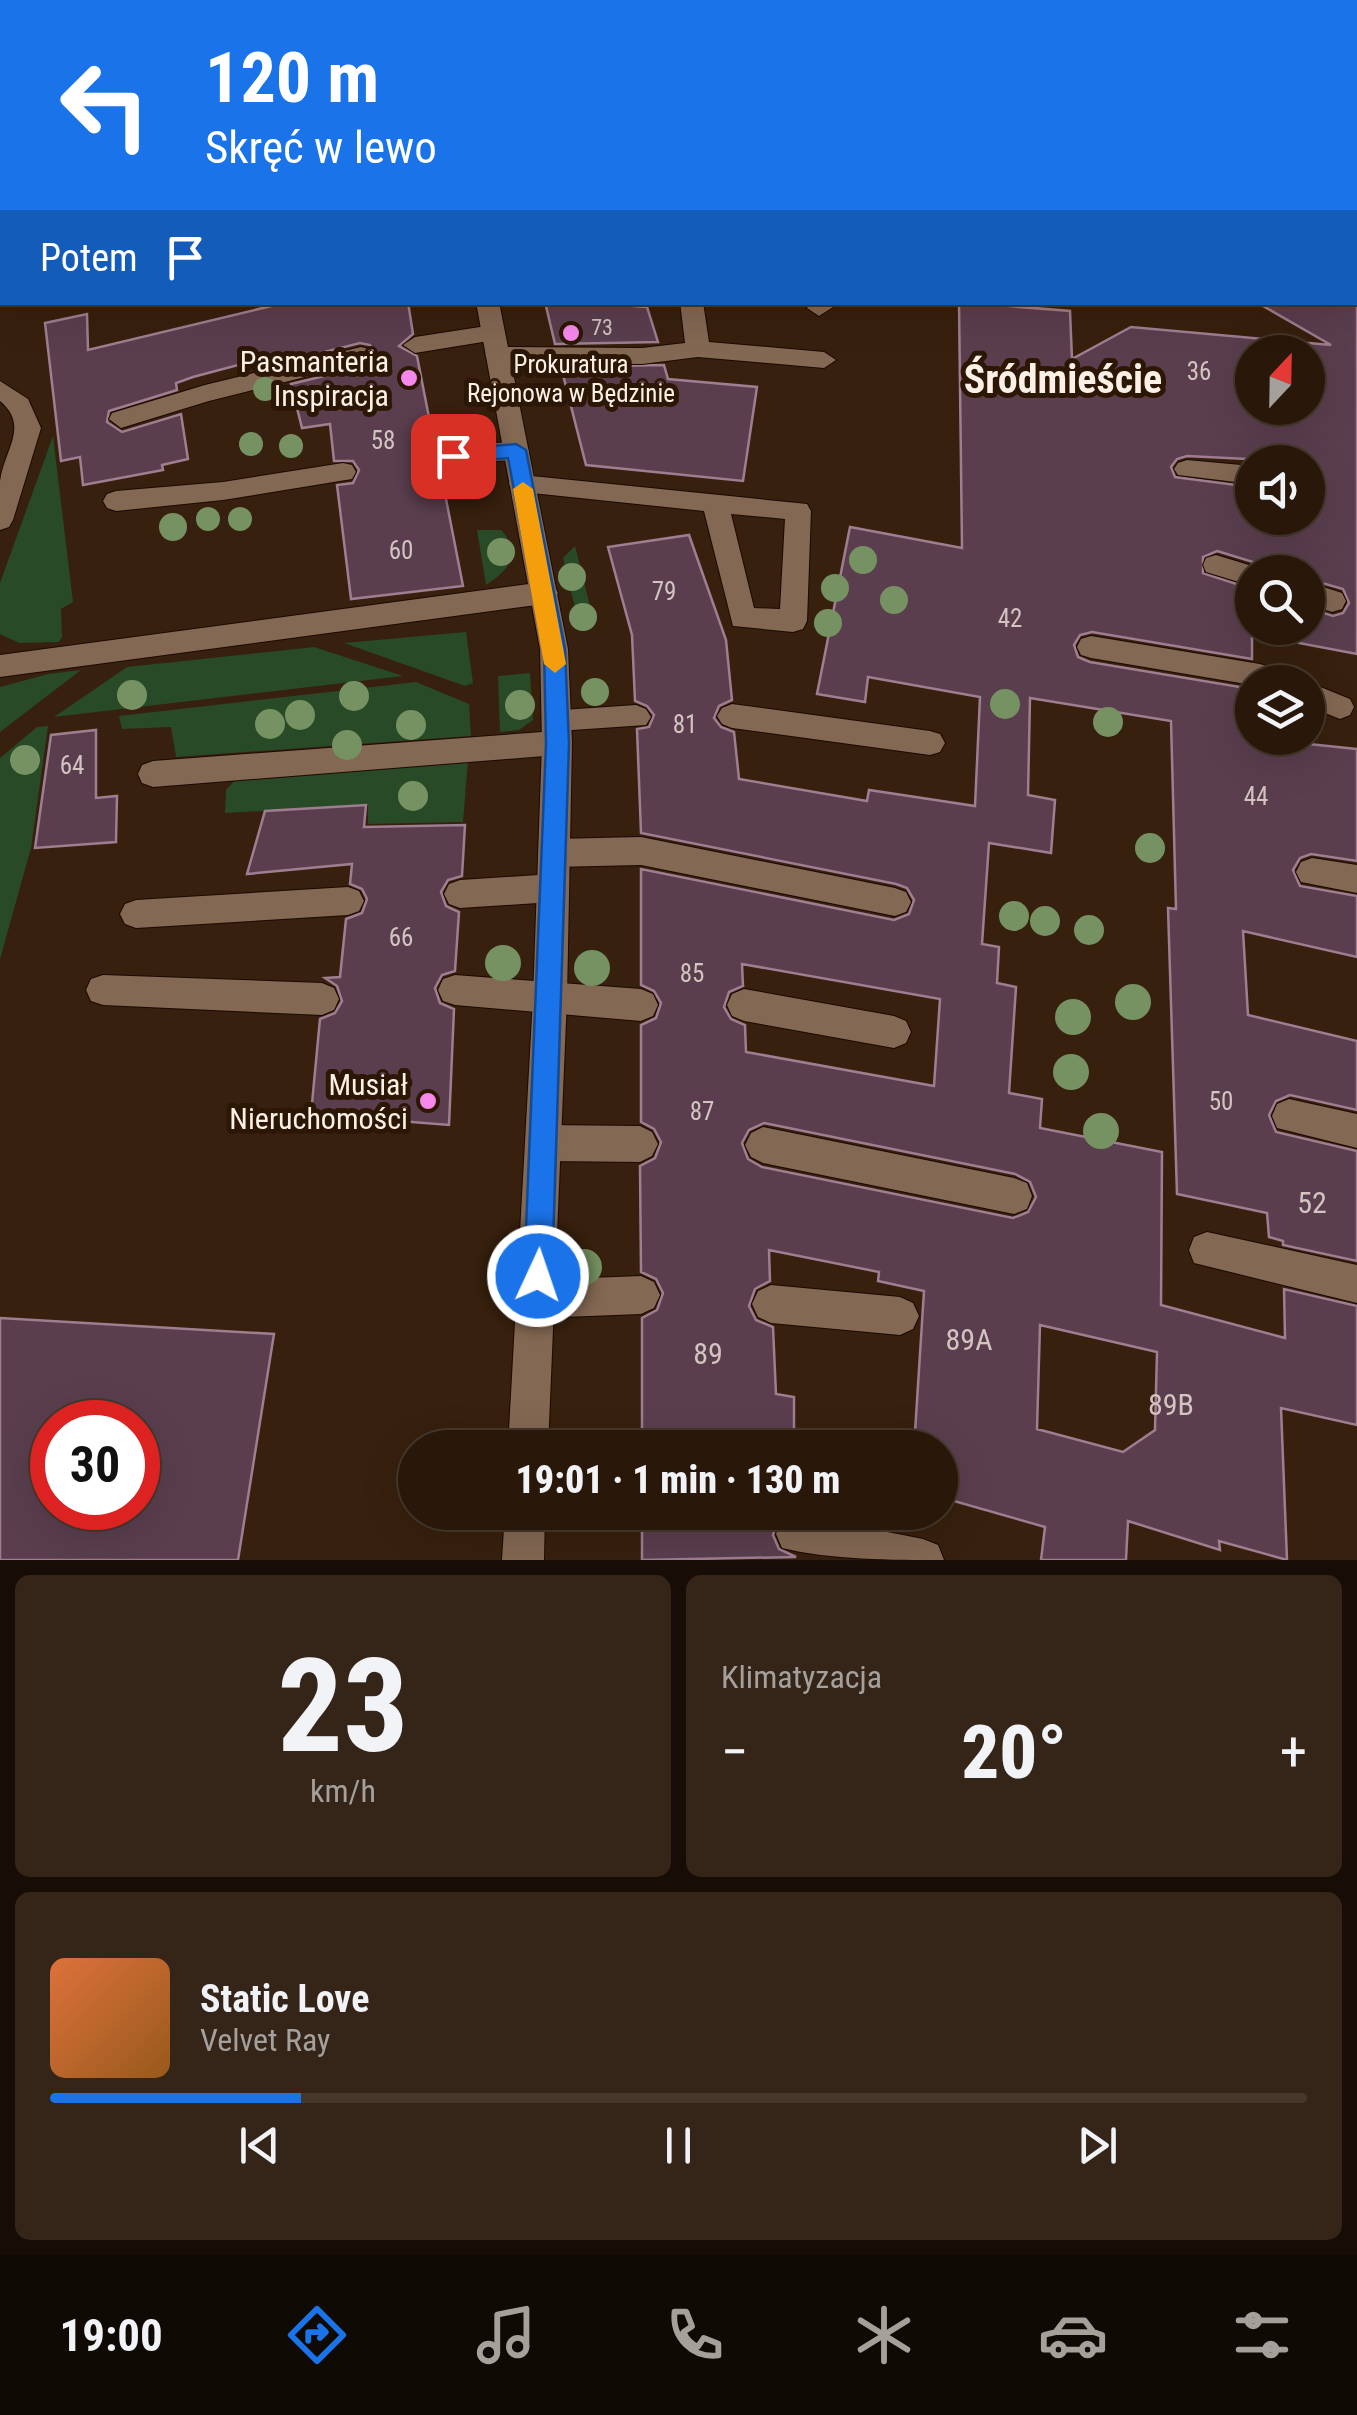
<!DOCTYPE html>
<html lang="pl">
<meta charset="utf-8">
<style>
:root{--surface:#29180a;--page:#352518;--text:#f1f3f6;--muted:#a5a09c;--line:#45372b;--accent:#1a73e8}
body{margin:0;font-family:"Roboto Condensed",sans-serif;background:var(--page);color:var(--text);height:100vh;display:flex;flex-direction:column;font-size:38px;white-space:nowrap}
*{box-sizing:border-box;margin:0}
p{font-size:32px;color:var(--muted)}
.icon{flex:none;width:55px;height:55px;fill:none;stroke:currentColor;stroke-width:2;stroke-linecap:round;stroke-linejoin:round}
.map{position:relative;height:1560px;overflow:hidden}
.panel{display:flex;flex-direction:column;gap:15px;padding:15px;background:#170d06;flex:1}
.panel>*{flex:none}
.hud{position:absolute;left:0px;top:0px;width:1358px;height:305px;box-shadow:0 10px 40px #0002,0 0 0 2px var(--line);background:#1a73e8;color:#fff;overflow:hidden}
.needle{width:65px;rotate:22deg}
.buttons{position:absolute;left:1235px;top:335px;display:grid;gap:20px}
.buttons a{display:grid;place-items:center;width:90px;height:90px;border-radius:50%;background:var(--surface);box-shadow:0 10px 40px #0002,0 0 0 2px var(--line);font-size:50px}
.speed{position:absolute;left:30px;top:1400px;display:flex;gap:20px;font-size:50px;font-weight:700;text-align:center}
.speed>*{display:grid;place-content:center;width:130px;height:130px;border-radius:50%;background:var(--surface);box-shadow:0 10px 40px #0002,0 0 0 2px var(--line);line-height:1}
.speed .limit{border:15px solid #d22;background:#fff;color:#111}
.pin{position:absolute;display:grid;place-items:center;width:85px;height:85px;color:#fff;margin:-42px;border-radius:20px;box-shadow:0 5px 15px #0006}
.me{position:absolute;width:110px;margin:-55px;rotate:3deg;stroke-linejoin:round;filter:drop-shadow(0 0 8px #0008)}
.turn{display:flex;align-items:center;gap:35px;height:210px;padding:0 40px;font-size:45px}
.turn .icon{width:130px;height:130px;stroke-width:2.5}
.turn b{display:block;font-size:70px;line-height:85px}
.then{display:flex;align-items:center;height:95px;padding:0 40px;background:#0003;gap:20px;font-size:38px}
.big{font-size:75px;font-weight:800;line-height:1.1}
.panel .widget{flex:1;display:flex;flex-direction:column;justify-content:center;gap:15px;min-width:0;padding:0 35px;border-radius:15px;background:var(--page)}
.panel .dial{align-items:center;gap:0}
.dial b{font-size:130px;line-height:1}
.song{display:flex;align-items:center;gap:30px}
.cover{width:120px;height:120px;border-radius:15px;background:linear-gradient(135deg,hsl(20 70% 55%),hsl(30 70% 35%))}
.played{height:10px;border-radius:5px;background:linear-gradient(90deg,var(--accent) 20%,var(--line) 20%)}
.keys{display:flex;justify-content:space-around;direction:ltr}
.heat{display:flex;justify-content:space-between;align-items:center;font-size:55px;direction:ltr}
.panel .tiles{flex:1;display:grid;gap:15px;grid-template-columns:1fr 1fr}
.widget:last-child{grid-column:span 2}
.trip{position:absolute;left:398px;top:1430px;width:560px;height:100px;border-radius:50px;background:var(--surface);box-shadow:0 10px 40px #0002,0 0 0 2px var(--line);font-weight:800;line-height:100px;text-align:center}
.dock{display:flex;height:160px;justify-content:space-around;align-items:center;background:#100a04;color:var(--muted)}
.dock .icon{width:70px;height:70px}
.dock .selected{color:var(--accent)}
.dock b{font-size:45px;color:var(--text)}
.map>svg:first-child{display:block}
.green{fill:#284a27}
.building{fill:#5a3e4e;stroke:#9e7e90;stroke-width:2.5;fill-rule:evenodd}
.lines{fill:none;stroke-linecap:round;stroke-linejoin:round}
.lane-casing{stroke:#1d0900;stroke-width:2}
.street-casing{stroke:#1d0900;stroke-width:2}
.lane{fill:#836853;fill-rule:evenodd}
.street{fill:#836853;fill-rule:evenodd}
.tree{fill:#769262}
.route{fill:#1a73e8;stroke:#114b97;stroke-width:2.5}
.slow{fill:#f59e0b}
.poi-dot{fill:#f788eb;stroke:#2c1704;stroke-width:4}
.labels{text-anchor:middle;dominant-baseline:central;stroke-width:10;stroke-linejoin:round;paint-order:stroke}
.far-number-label{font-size:22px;fill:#d4c4c1}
.far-poi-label{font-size:25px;fill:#fdf1e7;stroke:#2c1704}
.number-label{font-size:25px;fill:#d4c4c1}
.poi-label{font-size:30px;fill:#fdf1e7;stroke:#2c1704;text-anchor:end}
.near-number-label{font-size:30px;fill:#d4c4c1}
.district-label{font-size:40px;font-weight:bold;fill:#fdf1e7;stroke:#2c1704}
</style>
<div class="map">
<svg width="1357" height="1560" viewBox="0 0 1357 1560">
<rect width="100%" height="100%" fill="#37200d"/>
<g class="green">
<path d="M53,436l20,166 -12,7 1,28 -3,5 -40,1 -19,-9v-51z"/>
<path d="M477,530h24c21,23 8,41 -15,55z"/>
<path d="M575,546l18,72 -13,10 -17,-70z"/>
<path d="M466,632l7,51 -8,3 -121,-43z"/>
<path d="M314,647l89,29 -349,41 73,-50z"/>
<path d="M81,670l-81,62v-45l48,-13z"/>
<path d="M530,673l3,47 -14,10 -19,2 -2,-56z"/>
<path d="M416,682l53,22 2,32 -295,21 -5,-30 -49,2 -3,-13z"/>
<path d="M48,726l-17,122 -31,111v-201l37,-31z"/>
<path d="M468,760l-5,62 -95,2v-19l-143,8 1,-23 13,-14z"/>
</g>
<g class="building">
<path d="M288,302h120l5,32 -14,12 18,10 17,87 -9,4 -4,10 6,8 13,3 23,118 -112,13 -14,-114 16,-2 6,-13 -6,-9h-19l-4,-37 -28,4 -11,-44 79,-19 6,-8 -6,-12 -10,-2 -75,19 -2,-9 -90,24 -17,6 1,7 -68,21 -2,11 15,10 59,-18 7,45 -26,6 1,5 -80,15 -3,-28 -19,4 -16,-138 42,-9 1,36z"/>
<path d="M545,302h88l1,4 13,1 11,35 -103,2z"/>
<path d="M959,302l111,9 2,48 59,-32 200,18 -75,-43h101v352l-105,-20v25l-160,-27 -12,3 -6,10 4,12 12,5 162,27v49l105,11v112l-46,-7 -11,4 -7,12 7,16 57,10v61l-114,-26 5,84 109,26v69l-67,-15 -14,6 -7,14 7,17 81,19v110l-74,-16v-4l-14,-4 -2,-24 -90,-19 -9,-286 8,1 -5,-188 -141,-23 -2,97 27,5 -4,53 -62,-10 -7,101 17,3 -2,36 19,4 -7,106 33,6 -2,29 122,24 -1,153 124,33 -1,-49 73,17v119l-76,-17 6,152 -68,-19 1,9 -92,-29 -2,39h-85l4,-33 -105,-30v-49h-26l10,-157 -46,-10 1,-9 -110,-22 1,31 -15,8 -6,17 7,14 17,7 3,67 18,3v51h-152v-130l15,-8 6,-17 -7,-14 -15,-7 -1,-106 15,-8 6,-16 -7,-13 -13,-7v-97l15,-7 5,-15 -7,-12 -13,-6v-116l253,51 15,-6 5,-14 -7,-12 -11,-4 -255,-51 -4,-104 12,-2 5,-12 -7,-9 -12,-5 -3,-66 -24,-88 81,-12 37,105 6,60 -13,6 -5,12 7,9 13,5 5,47 128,22 2,-11 106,16 5,-109 -112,-20 -3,25 -48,-8 33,-167 112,21zM1252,352h56v56h-56zM1187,456l121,6v56h-56v-31l-77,-10 -4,-10 6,-8zM1217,551l46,14 5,7h40v7l35,10 6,14 -6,10 -10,3 -25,-8v20h-56v-39l-49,-16v-16zM742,964l198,35 -6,87 -188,-34 -1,-27 -14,-6 -7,-12 5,-15 14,-6zM764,1123l251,51 15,8 6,15 -8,15 -15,6 -251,-51 -14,-8 -6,-16 7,-13zM1040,1325l117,27 -2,78 -32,22 -86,-23z"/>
<path d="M664,365l4,14 89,8 -14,94 -157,-16 -25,-98z"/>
<path d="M96,730v68l21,-2 -1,46 -81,6 16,-113z"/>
<path d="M366,805l-2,22 101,-2 -3,51 -14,4 -7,12 5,14 13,6 -4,59 -13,4 -7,13 5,15 14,6 -5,116 -138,-11 9,-95 15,-6 7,-12 -5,-15 -12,-8 15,-1 6,-58 16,-6 5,-14 -5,-10 -12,-5 2,-20 -105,10 18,-63z"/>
<path d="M0,1318l274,16 -36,226h-238zM52,1422h86v86h-86z"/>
<path d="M642,1512h148l-11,7 -6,16 6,14 17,8 -154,3z"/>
</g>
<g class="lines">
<defs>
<g id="lane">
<rect x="0" y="283" width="2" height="14"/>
<path d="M680,302h23l6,40 115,10 12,8 -12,8 -126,-11 -56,7 -145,-1 -12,-8 12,-8 145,1 43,-5z"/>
<path d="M811,302h30l-22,14 -12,-8z"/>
<path d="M493,325l8,2 4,6 -4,6 -86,14 -12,-8 12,-8z"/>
<path d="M361,347l8,2 4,6 -4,6 -160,40 -88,27 -12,-9 3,-6 93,-28z"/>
<path d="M0,381l28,18 13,29 -28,92 -4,7 -9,3c0,-16 0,-33 0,-49 4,-31 30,-55 0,-80z"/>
<path d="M516,442l9,3 4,6 -4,6 -9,3 -79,4 -9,-3 -4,-6 4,-6 9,-3z"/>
<path d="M1187,460l65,6v18l-74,-9 -4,-6 4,-6z"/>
<path d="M343,463l9,2 4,7 -4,7 -129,21 -107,11 -9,-3 -4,-7 4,-7 9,-3 107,-9z"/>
<path d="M522,475l285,29 4,7 -4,110 -4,8 -10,3 -60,-6 -29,-115 -191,-20 -4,-7 4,-7zM731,514l54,5 -5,90 -26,-1z"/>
<path d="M1216,555l46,14 2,3h-12v14l-46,-14 -3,-7 3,-7z"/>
<path d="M544,582l10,4 4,7 -4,7 -10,4 -544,73v-22z"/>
<path d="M1308,582l34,11 4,8 -4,8 -10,3 -24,-8z"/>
<path d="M1091,636l169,28 30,10 4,8 -42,3 -161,-27 -10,-3 -4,-8 4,-8z"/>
<path d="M1307,682h1l42,17 4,8 -4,8 -10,4 -32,-13z"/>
<path d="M732,704l198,27 10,3 5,9 -5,9 -10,3 -198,-27 -10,-4 -5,-8 5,-8z"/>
<path d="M636,705l10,4 5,8 -5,8 -88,6 9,3 5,9 -5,9 -10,3 -404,32 -11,-4 -4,-9 4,-9 11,-4 403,-30 -9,-4 -5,-8 5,-8z"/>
<path d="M641,837l254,51 11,4 5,10 -5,10 -11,4 -254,-51 -87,2 -11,-4 -5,-10 5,-10 11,-4z"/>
<path d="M1312,858l45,7v28l-56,-11 -5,-10 5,-10z"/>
<path d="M553,874l11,4 5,10 -5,10 -11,4 -93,6 -11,-4 -5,-10 5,-10 11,-4z"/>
<path d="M348,887l11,4 5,10 -5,10 -11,4 -212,13 -11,-4 -5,-10 5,-10 11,-4z"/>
<path d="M103,975l219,8 12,5 5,11 -5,11 -12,5 -219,-10 -12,-4 -5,-11 5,-11z"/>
<path d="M455,975l186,14 12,5 5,11 -5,11 -12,5 -186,-16 -12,-4 -5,-11 5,-11z"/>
<path d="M744,989l150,27 12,5 5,11 -5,11 -12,5 -150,-27 -12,-5 -5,-11 5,-11z"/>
<path d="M545,1125l95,1 12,6 6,12 -6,12 -12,6 -95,-1 -12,-6 -6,-12 6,-12z"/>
<path d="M763,1127l251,51 13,5 5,13 -5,13 -13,5 -251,-51 -12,-6 -6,-12 6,-12z"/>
<path d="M1207,1232l150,33v38l-163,-40 -5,-13 5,-13z"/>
<path d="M641,1276l13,6 6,13 -6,13 -13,6 -104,4 -13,-6 -6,-13 6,-13 13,-6z"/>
<path d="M771,1285l129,12 13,6 6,13 -6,13 -13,6 -129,-12 -13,-6 -6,-13 6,-13z"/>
<path d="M796,1514l127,25 15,6 6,15c-53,0 -113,0 -162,-12l-6,-14 6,-14z"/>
</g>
<g id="street">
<rect x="461" y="0" width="18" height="2"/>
<path d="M1284,0h18l1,2h-18z"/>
<rect x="1355" y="23" width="2" height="12"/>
<rect x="1355" y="141" width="2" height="12"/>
<rect x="0" y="163" width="2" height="12"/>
<path d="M1355,216l2,1v18l-2,-1z"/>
<path d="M476,302h23l69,347 4,94 -5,255 -19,450h-40l25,-450 9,-255 -2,-94z"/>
<path d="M1289,1099l68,15v34l-80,-20 -5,-12 5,-12z"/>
<path d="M505,1512h40l-1,48h-42z"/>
</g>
</defs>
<use href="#lane" class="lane-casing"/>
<use href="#street" class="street-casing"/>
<use href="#lane" class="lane"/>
<use href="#street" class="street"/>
</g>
<g class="tree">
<circle cx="265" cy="389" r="12"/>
<circle cx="251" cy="444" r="12"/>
<circle cx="291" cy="446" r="12"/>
<circle cx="208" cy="519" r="12"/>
<circle cx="240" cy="519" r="12"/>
<circle cx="173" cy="527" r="14"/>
<circle cx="501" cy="552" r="14"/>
<circle cx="863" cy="560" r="14"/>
<circle cx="572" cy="577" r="14"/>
<circle cx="835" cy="588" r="14"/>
<circle cx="894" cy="600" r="14"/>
<circle cx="583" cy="617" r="14"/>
<circle cx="828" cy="623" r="14"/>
<circle cx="595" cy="692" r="14"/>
<circle cx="132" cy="695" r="15"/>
<circle cx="354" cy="696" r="15"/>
<circle cx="1005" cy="704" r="15"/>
<circle cx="520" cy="705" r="15"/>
<circle cx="300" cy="715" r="15"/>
<circle cx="1108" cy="722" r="15"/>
<circle cx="270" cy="724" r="15"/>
<circle cx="411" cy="725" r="15"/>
<circle cx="347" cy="745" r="15"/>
<circle cx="25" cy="760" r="15"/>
<circle cx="413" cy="796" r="15"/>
<circle cx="1150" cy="848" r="15"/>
<circle cx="1014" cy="916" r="15"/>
<circle cx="1045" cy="921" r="15"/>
<circle cx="1089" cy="930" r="15"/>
<circle cx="503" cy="963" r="18"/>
<circle cx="592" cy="968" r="18"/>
<circle cx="1133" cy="1002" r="18"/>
<circle cx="1073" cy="1017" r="18"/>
<circle cx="1071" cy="1072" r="18"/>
<circle cx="1101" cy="1131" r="18"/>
<circle cx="584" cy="1267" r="18"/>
</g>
<path class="route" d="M516,444l10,6 39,199 4,95 -17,532 -4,10 -10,4 -10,-4 -4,-10 22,-532 -2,-95 -36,-191 -55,5 -10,-7 10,-7z"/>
<path class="slow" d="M523,482l10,7 33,175 -11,9 -11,-9 -31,-175z"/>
<g class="poi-dot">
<circle cx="571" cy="333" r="10"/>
<circle cx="409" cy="378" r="10"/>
<circle cx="428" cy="1101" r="10"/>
</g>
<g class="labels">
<g class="far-number-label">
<text x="602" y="327">73</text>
</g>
<g class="far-poi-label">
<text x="571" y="364">Prokuratura<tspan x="571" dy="29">Rejonowa w Będzinie</tspan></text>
</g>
<g class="number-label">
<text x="1199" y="371">36</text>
<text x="383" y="440">58</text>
<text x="401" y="550">60</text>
<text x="664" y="591">79</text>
<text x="1010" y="618">42</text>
<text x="685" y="724">81</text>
<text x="72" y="765">64</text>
<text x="1256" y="796">44</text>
<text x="401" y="937">66</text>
<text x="692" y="973">85</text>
<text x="1221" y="1101">50</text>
<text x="702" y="1111">87</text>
</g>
<g class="poi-label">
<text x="389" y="361">Pasmanteria<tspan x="389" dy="34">Inspiracja</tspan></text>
<text x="408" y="1084">Musiał<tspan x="408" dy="34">Nieruchomości</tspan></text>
</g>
<g class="near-number-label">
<text x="1312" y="1202">52</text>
<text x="969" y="1339">89A</text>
<text x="708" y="1353">89</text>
<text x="1171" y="1404">89B</text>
</g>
<g class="district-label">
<text x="1063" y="379">Śródmieście</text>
</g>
</g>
</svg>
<div class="buttons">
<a><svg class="needle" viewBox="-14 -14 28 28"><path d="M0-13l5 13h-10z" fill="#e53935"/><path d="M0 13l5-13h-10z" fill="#a5a09c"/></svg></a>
<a><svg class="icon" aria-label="sound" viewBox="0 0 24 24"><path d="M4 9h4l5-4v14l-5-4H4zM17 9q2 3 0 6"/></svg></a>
<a><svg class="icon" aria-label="search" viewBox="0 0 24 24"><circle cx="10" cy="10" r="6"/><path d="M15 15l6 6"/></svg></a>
<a><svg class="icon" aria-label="layers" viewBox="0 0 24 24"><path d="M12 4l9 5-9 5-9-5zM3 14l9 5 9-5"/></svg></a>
</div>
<div class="speed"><div class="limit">30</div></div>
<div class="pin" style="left:453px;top:456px;background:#d93025"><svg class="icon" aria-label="arrive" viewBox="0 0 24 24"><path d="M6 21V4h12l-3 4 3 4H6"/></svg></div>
<svg class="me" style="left:538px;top:1276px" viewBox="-20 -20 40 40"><circle r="17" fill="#1a73e8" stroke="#fff" stroke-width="3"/><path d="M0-11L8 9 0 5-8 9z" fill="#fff"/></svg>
<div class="trip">19:01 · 1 min · 130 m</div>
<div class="hud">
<div class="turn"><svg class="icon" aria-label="left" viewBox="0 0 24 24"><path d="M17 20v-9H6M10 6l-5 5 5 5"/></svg><div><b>120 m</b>Skręć w lewo</div></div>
<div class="then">Potem<svg class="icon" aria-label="arrive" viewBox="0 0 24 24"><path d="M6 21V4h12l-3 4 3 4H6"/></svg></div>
</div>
</div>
<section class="panel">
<div class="tiles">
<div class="widget dial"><b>23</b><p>km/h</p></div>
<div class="widget"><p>Klimatyzacja</p>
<div class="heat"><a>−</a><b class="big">20°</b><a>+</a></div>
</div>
<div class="widget">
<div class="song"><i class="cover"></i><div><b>Static Love</b><p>Velvet Ray</p></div></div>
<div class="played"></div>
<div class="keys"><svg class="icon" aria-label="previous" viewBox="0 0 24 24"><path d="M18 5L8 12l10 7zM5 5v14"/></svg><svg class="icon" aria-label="pause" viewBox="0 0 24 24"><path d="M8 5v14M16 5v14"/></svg><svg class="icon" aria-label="next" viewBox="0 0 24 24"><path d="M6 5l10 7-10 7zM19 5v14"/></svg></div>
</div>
</div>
</section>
<nav class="dock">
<b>19:00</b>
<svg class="icon selected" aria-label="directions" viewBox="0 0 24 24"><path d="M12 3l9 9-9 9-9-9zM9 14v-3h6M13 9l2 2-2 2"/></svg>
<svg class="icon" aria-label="music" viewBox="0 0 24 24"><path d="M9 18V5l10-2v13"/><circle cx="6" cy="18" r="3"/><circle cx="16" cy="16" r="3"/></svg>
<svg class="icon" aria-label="phone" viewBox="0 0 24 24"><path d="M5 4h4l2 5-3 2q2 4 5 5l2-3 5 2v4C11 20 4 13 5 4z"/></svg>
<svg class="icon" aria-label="climate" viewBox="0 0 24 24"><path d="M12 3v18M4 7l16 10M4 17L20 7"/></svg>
<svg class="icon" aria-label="car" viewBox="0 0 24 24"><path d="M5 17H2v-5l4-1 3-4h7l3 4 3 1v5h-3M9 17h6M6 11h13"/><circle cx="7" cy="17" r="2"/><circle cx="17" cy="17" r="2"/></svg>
<svg class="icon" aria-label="filters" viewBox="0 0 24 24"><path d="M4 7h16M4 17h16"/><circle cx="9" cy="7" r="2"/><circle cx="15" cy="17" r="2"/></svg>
</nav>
